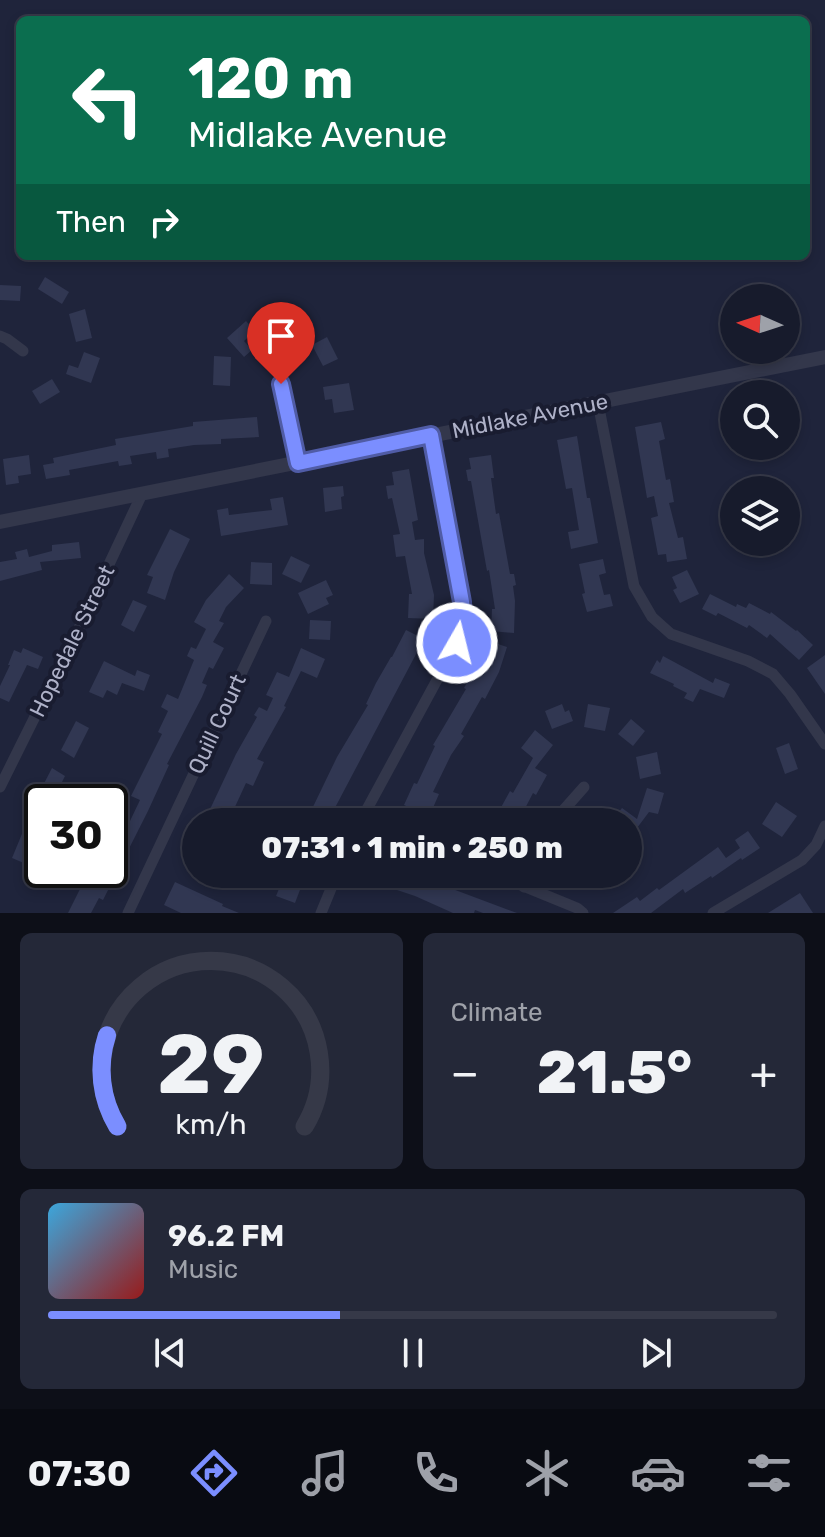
<!DOCTYPE html>
<meta charset="utf-8">
<style>
:root{--surface:#171b2c;--page:#242838;--text:#f1f3f6;--muted:#9ea1a9;--line:#363948;--accent:#7b8eff}
body{margin:0;font-family:Rubik,sans-serif;background:var(--page);color:var(--text);height:100vh;display:flex;flex-direction:column;font-size:30px;white-space:nowrap}
*{box-sizing:border-box;margin:0}
p{font-size:26px;color:var(--muted)}
.icon{flex:none;width:44px;height:44px;fill:none;stroke:currentColor;stroke-width:2;stroke-linecap:round;stroke-linejoin:round}
.map{position:relative;height:913px;overflow:hidden}
.side{display:flex;flex-direction:column;gap:20px;padding:20px;background:#0d0f18;flex:1}
.side>*{flex:none}
.hud{position:absolute;left:16px;top:16px;width:794px;height:244px;border-radius:12px;box-shadow:0 4px 12px #0003,0 0 0 2px var(--line);background:#0b6e4f;color:#fff;overflow:hidden}
.needle{width:52px;rotate:273deg}
.fabs{position:absolute;left:720px;top:284px;display:grid;gap:16px}
.fabs a{display:grid;place-items:center;width:80px;height:80px;border-radius:50%;background:var(--surface);box-shadow:0 4px 12px #0003,0 0 0 2px var(--line);font-size:40px}
.speed{position:absolute;left:24px;top:784px;display:flex;gap:16px;font-size:40px;font-weight:700;text-align:center}
.speed>*{display:grid;place-content:center;width:104px;height:104px;border-radius:50%;background:var(--surface);box-shadow:0 4px 12px #0003,0 0 0 2px var(--line);line-height:1}
.speed .limit{border:4px solid #111;border-radius:12px;background:#fff;color:#111}
.pin{position:absolute;display:grid;place-items:center;width:68px;height:68px;color:#fff;margin:-82px -34px;border-radius:50% 50% 50% 0;rotate:-45deg;box-shadow:0 0 8px #0007}
.pin .icon{rotate:45deg}
.me{position:absolute;width:88px;margin:-44px;rotate:8deg;stroke-linejoin:round;filter:drop-shadow(0 0 6px #0008)}
.turn{display:flex;align-items:center;gap:28px;height:168px;padding:0 40px;font-size:36px}
.turn .icon{width:104px;height:104px;stroke-width:2.5}
.turn b{display:block;font-size:56px;line-height:68px}
.then{display:flex;align-items:center;height:76px;padding:0 40px;background:#0003;gap:16px;font-size:30px}
.big{font-size:60px;font-weight:800;line-height:1.1}
.side .widget{flex:1;display:flex;flex-direction:column;justify-content:center;gap:12px;min-width:0;padding:0 28px;border-radius:12px;background:var(--page)}
.side .dial{align-items:center;gap:0}
.dial svg{height:208px;overflow:visible;fill:none;stroke:var(--line);stroke-width:7;stroke-linecap:round;text-anchor:middle}
.dial text{fill:var(--text);stroke:none}
.song{display:flex;align-items:center;gap:24px}
.cover{width:96px;height:96px;border-radius:12px;background:linear-gradient(135deg,hsl(200 70% 55%),hsl(0 70% 35%))}
.played{height:8px;border-radius:4px;background:linear-gradient(90deg,var(--accent) 40%,var(--line) 40%)}
.keys{display:flex;justify-content:space-around;direction:ltr}
.heat{display:flex;justify-content:space-between;align-items:center;font-size:44px;direction:ltr}
.side .tiles{flex:1;display:grid;gap:20px;grid-template-columns:1fr 1fr}
.widget:last-child{grid-column:span 2}
.trip{position:absolute;left:182px;top:808px;width:460px;height:80px;border-radius:40px;background:var(--surface);box-shadow:0 4px 12px #0003,0 0 0 2px var(--line);font-weight:800;line-height:80px;text-align:center}
.dock{display:flex;height:128px;justify-content:space-around;align-items:center;background:#090b12;color:var(--muted)}
.dock .icon{width:56px;height:56px}
.dock .current{color:var(--accent)}
.dock b{font-size:36px;color:var(--text)}
.map>svg:first-child{display:block}
.building{fill:#313752}
.lines{fill:none;stroke-linecap:round;stroke-linejoin:round}
.minor{stroke:#33374b;stroke-width:11}
.tertiary{stroke:#33374b;stroke-width:14}
.route-casing{stroke:#505ca6;stroke-width:20}
.route{stroke:#7b8eff;stroke-width:14}
.labels{text-anchor:middle;dominant-baseline:central;stroke-width:8;stroke-linejoin:round;paint-order:stroke}
.street-label{font-size:22px;fill:#aeb1c8;stroke:#191c30}
</style>
<div class="map">
<svg width="825" height="913" viewBox="0 0 825 913">
<rect width="100%" height="100%" fill="#1f243b"/>
<g class="building">
<path d="M45,277l24,15 -7,12 -24,-15z"/>
<path d="M0,285l21,1 -1,15 -20,-1z"/>
<path d="M85,309l7,29 -16,4 -7,-28z"/>
<path d="M271,317l27,2 -1,17 -27,-2z"/>
<path d="M246,321l9,10 -11,10 8,9 -8,7 -17,-19z"/>
<path d="M327,337l11,22 -15,7 -11,-21z"/>
<path d="M84,352l16,6 -9,25 -25,-9 3,-9 9,3z"/>
<path d="M214,356l17,1 -1,29 -17,-1z"/>
<path d="M52,379l8,13 -20,12 -8,-13z"/>
<path d="M349,383l5,27 -20,3 -2,-14 -7,1 -2,-13z"/>
<path d="M257,417l2,20 -38,2v5l-27,1 -26,4 1,8 -12,2 -1,-7 -26,4 2,8 -13,2 -1,-5 -49,9 1,5 -24,4 -3,-14 11,-2 -1,-5 63,-13 -1,-6 78,-13v-4z"/>
<path d="M661,422l4,17 -6,2 7,39 4,-1 4,23 -5,1 9,35 5,-1 4,22 -20,3 -1,-8 -8,1 -7,-37 7,-2 -4,-20 -7,2 -12,-71z"/>
<path d="M577,436l10,62h3l8,45 -27,6 -3,-17 11,-2 -7,-42 -6,1 -9,-49z"/>
<path d="M29,455l2,19 -13,2 1,7 -13,2 -3,-26z"/>
<path d="M491,455l3,23h-3l5,36 3,-1 11,61h4l2,11 -3,1 2,15 -1,32 -23,-2 1,-22h3l-6,-39 -2,1 -16,-90h-3l-2,-11 5,-1 -2,-11z"/>
<path d="M409,469l9,51 -6,2 3,18 9,-1v14l10,42 -1,24 -25,-1 1,-24h3l-7,-38 -9,1 -3,-22 7,-1 -8,-36 -4,1 -2,-13 8,-1 -2,-13z"/>
<path d="M343,486l1,10 -3,1 1,12 -17,3 -2,-24z"/>
<path d="M283,497l5,28 -67,11 -4,-26 11,-2 1,7 43,-5 -2,-11z"/>
<path d="M170,529l20,10 -16,33 -9,28 -18,-7 6,-16 -6,-2z"/>
<path d="M79,542l2,16 -41,4 2,8 -42,11v-19l17,-3 -2,-7 12,-3 2,8 23,-6v-6z"/>
<path d="M291,556l19,9 -9,18 -19,-9z"/>
<path d="M603,559l3,14 -7,2 5,20 6,-1 3,12 -26,6 -5,-18 3,-1 -6,-29z"/>
<path d="M251,562l21,1v22l-22,-1z"/>
<path d="M687,570l12,24 -19,9 -7,-13 4,-2 -5,-11z"/>
<path d="M229,574l15,14 -18,19 -7,14 5,2 -11,19 11,6 -11,21 -4,-2 -7,16 5,2 -5,12 -35,67 2,1 -21,46 -45,89 -4,-2 -8,15h-23l18,-36 7,3 5,-10h12v-59l20,10 10,-21 -9,-4 31,-62 -4,-2 10,-21 -7,-4 6,-13 11,5 16,-39 -7,-4 4,-9 5,2 10,-20 -12,-7 12,-22z"/>
<path d="M326,580l7,15 -7,3 3,6 -21,10 -10,-21z"/>
<path d="M710,594l26,13 1,-3 9,4 3,-5 21,11 1,-2 25,19 1,-1 16,15 -14,15 -29,-26 -3,4 -18,-13 -2,3 -29,-15 -2,3 -14,-7z"/>
<path d="M133,600l14,6 -13,26 -13,-7z"/>
<path d="M310,620l21,1 -1,19 -21,-1z"/>
<path d="M406,630l18,9 -96,182 -17,-10 26,-54 31,-52 -2,-1 10,-21 15,-26h1z"/>
<path d="M489,641l18,6 -8,25 -14,27 -3,-2 -21,37 3,2 -13,19 -18,37 6,2 -10,23 -25,-12 10,-22 3,1 18,-38 -2,-1 33,-56 -2,-1 11,-20 3,2z"/>
<path d="M23,648l20,9 -5,12 -11,-4 -18,37 -9,-4v-12l10,-21h-2l6,-15 7,3z"/>
<path d="M301,648l24,11 -8,19 -16,-7 -17,35 2,1 -29,52 7,3 -11,24 -7,-3 -18,39h-24l32,-68 21,-37 -3,-2 5,-8 8,4 6,-13 -7,-3 11,-23 12,5z"/>
<path d="M825,655v39l-18,-26z"/>
<path d="M663,656l50,27 2,-5 15,6 -6,14 -24,-9 -7,13 -9,-4 3,-5 -14,-7 1,-2 -24,-11 7,-13 3,3z"/>
<path d="M104,661l31,15 2,-6 13,5 -6,16 -22,-8 -5,12 -10,-5 -4,8 -14,-6z"/>
<path d="M562,704l3,8 4,-2 4,11 -21,8 -7,-18z"/>
<path d="M588,704l22,4 -5,23 -21,-4z"/>
<path d="M631,719l14,12 -12,15 -15,-12z"/>
<path d="M76,721l13,7 -15,30 -13,-8z"/>
<path d="M535,730l18,15 -18,23 12,7 -11,20 -3,-2 -15,29h-25l17,-31 3,2 20,-35 -12,-10z"/>
<path d="M789,743l9,26 -13,5 -9,-26z"/>
<path d="M657,752l4,22 -21,5 -4,-22z"/>
<path d="M52,768l13,8 -13,26h-5l-10,-5z"/>
<path d="M647,788l17,5 -6,21 -9,-2 -21,28v-18h-17l11,-14 15,11z"/>
<path d="M776,802l21,14 -15,21 -20,-13z"/>
<path d="M24,829l15,6 -13,29 -14,-6z"/>
<path d="M748,831l12,17 -18,12 -1,-2 -29,20 -1,-2 -26,17 -2,-4 -32,24h-38l24,-16 3,4 17,-13 2,2 59,-43 8,11 14,-10 -5,-8z"/>
<path d="M285,874h21l-11,29 -19,-7z"/>
<path d="M364,874h56l30,14 67,25h-34l-8,-3 -1,3h-21l-38,-17 -21,-7 1,-3 -32,-10z"/>
<path d="M175,882l48,22 -1,2 17,7h-58l-17,-8z"/>
<path d="M800,893l13,20h-45z"/>
</g>
<g class="lines">
<g class="minor">
<path d="M0,336l7,3 16,12"/>
<path d="M281,384l17,79"/>
<path d="M598,403l36,183 18,31 19,17 77,27 25,13 17,20 35,50"/>
<path d="M0,787l80,-161 62,-132"/>
<path d="M360,822l97,-179 6,-24 -1,-17 -31,-167"/>
<path d="M553,822l31,-35"/>
<path d="M494,874l83,34 6,5"/>
<path d="M524,887l4,-13"/>
<path d="M128,913l138,-292"/>
<path d="M321,913l16,-39"/>
<path d="M713,913l89,-53 14,-15 9,-19"/>
</g>
<path class="tertiary" d="M0,522l825,-165"/>
</g>
<g class="lines">
<defs>
<path id="route" d="M281,384l17,79 133,-28 31,167 1,17 -6,24"/>
</defs>
<use href="#route" class="route-casing"/>
<use href="#route" class="route"/>
</g>
<g class="labels">
<g class="street-label">
<text transform="translate(530 416) rotate(-11)">Midlake Avenue</text>
<text transform="translate(72 641) rotate(-64)">Hopedale Street</text>
<text transform="translate(217 724) rotate(-65)">Quill Court</text>
</g>
</g>
</svg>
<div class="fabs">
<a><svg class="needle" viewBox="-14 -14 28 28"><path d="M0-13l5 13h-10z" fill="#e53935"/><path d="M0 13l5-13h-10z" fill="#9ea1a9"/></svg></a>
<a><svg class="icon" aria-label="search" viewBox="0 0 24 24"><circle cx="10" cy="10" r="6"/><path d="M15 15l6 6"/></svg></a>
<a><svg class="icon" aria-label="layers" viewBox="0 0 24 24"><path d="M12 4l9 5-9 5-9-5zM3 14l9 5 9-5"/></svg></a>
</div>
<div class="speed"><div class="limit">30</div></div>
<div class="pin" style="left:281px;top:384px;background:#d93025"><svg class="icon" aria-label="arrive" viewBox="0 0 24 24"><path d="M6 21V4h12l-3 4 3 4H6"/></svg></div>
<svg class="me" style="left:457px;top:643px" viewBox="-20 -20 40 40"><circle r="17" fill="#7b8eff" stroke="#fff" stroke-width="3"/><path d="M0-11L8 9 0 5-8 9z" fill="#fff"/></svg>
<div class="trip">07:31 · 1 min · 250 m</div>
<div class="hud">
<div class="turn"><svg class="icon" aria-label="left" viewBox="0 0 24 24"><path d="M17 20v-9H6M10 6l-5 5 5 5"/></svg><div><b>120 m</b>Midlake Avenue</div></div>
<div class="then">Then<svg class="icon" aria-label="right" viewBox="0 0 24 24"><path d="M7 20v-9h11M14 6l5 5-5 5"/></svg></div>
</div>
</div>
<section class="side">
<div class="tiles">
<div class="widget dial"><svg viewBox="0 0 100 80">
<path d="M14 69A42 42 0 1 1 86 69"/>
<path d="M14 69A42 42 0 0 1 10 34" stroke="#7b8eff"/>
<text x="50" y="56" font-size="32" font-weight="700">29</text>
<text x="50" y="72" font-size="11">km/h</text>
</svg></div>
<div class="widget"><p>Climate</p>
<div class="heat"><a>−</a><b class="big">21.5°</b><a>+</a></div>
</div>
<div class="widget">
<div class="song"><i class="cover"></i><div><b>96.2 FM</b><p>Music</p></div></div>
<div class="played"></div>
<div class="keys"><svg class="icon" aria-label="previous" viewBox="0 0 24 24"><path d="M18 5L8 12l10 7zM5 5v14"/></svg><svg class="icon" aria-label="pause" viewBox="0 0 24 24"><path d="M8 5v14M16 5v14"/></svg><svg class="icon" aria-label="next" viewBox="0 0 24 24"><path d="M6 5l10 7-10 7zM19 5v14"/></svg></div>
</div>
</div>
</section>
<nav class="dock">
<b>07:30</b>
<svg class="icon current" aria-label="directions" viewBox="0 0 24 24"><path d="M12 3l9 9-9 9-9-9zM9 14v-3h6M13 9l2 2-2 2"/></svg>
<svg class="icon" aria-label="music" viewBox="0 0 24 24"><path d="M9 18V5l10-2v13"/><circle cx="6" cy="18" r="3"/><circle cx="16" cy="16" r="3"/></svg>
<svg class="icon" aria-label="phone" viewBox="0 0 24 24"><path d="M5 4h4l2 5-3 2q2 4 5 5l2-3 5 2v4C11 20 4 13 5 4z"/></svg>
<svg class="icon" aria-label="climate" viewBox="0 0 24 24"><path d="M12 3v18M4 7l16 10M4 17L20 7"/></svg>
<svg class="icon" aria-label="car" viewBox="0 0 24 24"><path d="M5 17H2v-5l4-1 3-4h7l3 4 3 1v5h-3M9 17h6M6 11h13"/><circle cx="7" cy="17" r="2"/><circle cx="17" cy="17" r="2"/></svg>
<svg class="icon" aria-label="filters" viewBox="0 0 24 24"><path d="M4 7h16M4 17h16"/><circle cx="9" cy="7" r="2"/><circle cx="15" cy="17" r="2"/></svg>
</nav>
